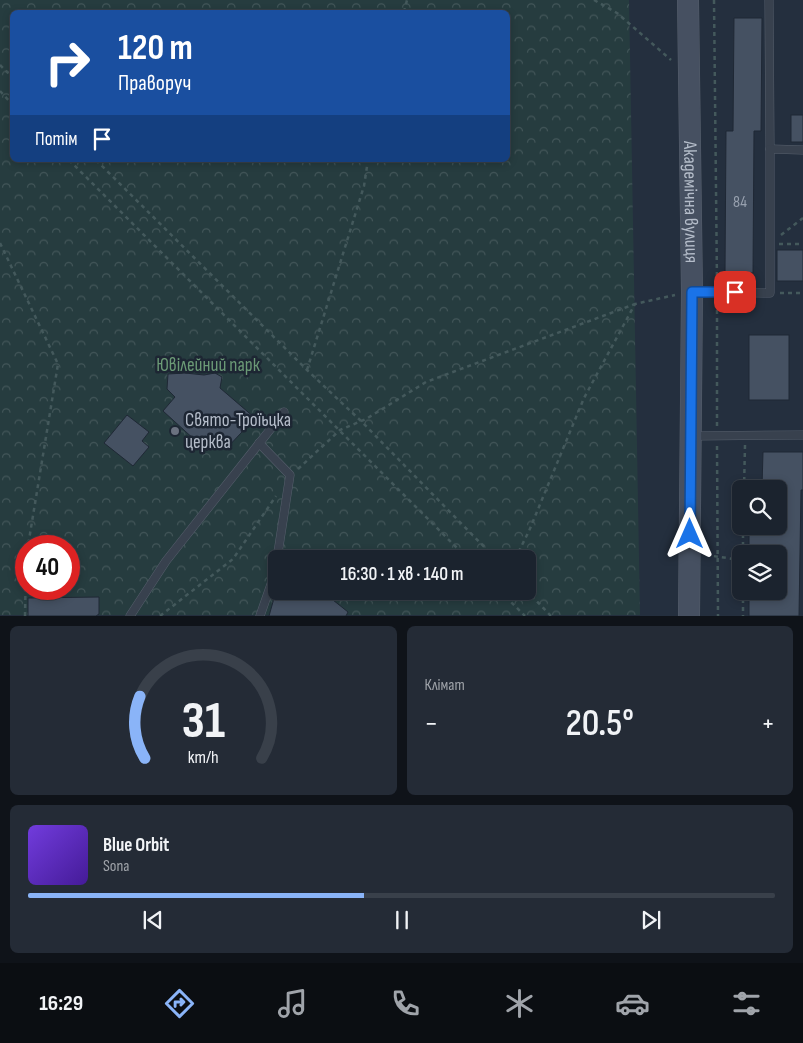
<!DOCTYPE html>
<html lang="uk">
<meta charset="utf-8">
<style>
:root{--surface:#1b232e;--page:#242b36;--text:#f1f3f6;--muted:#a0a4aa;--line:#39404a;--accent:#8ab4f8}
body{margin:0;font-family:"Sofia Sans Condensed",sans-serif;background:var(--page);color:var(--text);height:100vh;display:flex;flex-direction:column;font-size:19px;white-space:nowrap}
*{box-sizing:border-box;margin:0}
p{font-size:16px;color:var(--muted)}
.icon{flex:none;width:28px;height:28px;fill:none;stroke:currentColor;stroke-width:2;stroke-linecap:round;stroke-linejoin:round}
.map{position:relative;height:616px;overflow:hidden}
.sheet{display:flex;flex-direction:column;gap:10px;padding:10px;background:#0f1319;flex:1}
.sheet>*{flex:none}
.banner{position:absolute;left:10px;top:10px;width:500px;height:152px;border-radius:8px;box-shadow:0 2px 8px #0003,0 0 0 1px var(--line);background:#1a4fa0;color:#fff;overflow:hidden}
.fabs{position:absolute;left:732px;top:480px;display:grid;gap:10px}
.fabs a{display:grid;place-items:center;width:55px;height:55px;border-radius:8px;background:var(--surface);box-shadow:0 2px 8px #0003,0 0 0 1px var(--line);font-size:25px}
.speed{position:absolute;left:15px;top:535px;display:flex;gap:10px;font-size:25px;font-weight:700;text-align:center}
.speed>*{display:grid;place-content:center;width:65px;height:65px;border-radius:50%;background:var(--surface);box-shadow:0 2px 8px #0003,0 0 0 1px var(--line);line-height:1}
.speed .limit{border:8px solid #d22;background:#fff;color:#111}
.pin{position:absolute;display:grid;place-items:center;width:42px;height:42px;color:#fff;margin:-21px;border-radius:10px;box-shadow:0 2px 8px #0006}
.me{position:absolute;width:55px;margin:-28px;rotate:0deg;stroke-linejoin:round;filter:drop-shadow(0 0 4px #0008)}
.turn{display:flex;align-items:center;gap:18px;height:105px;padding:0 25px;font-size:22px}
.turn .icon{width:65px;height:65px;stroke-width:2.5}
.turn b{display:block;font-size:35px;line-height:42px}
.then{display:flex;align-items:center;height:48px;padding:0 25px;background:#0003;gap:10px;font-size:19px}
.big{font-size:38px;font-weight:600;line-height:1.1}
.sheet .tile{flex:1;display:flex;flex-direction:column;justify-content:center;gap:8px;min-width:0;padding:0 18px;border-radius:8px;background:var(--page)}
.sheet .dial{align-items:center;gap:0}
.dial svg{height:130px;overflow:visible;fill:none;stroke:var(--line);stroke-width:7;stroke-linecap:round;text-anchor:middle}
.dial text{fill:var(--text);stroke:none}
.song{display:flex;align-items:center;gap:15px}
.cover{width:60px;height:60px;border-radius:8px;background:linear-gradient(135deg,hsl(260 70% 55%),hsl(260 70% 35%))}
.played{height:5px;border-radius:2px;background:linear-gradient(90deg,var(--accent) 45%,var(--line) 45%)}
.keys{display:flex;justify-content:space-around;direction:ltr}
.heat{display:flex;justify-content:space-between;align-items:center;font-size:28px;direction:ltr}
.sheet .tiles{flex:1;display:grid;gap:10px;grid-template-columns:1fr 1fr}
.tile:last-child{grid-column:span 2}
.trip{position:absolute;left:268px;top:550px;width:268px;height:50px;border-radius:8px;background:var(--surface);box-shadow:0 2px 8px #0003,0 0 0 1px var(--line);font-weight:600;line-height:50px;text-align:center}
.menu{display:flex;height:80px;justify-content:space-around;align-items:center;background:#0b0e12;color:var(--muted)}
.menu .icon{width:35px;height:35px}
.menu .selected{color:var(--accent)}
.menu b{font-size:22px;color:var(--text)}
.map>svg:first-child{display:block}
.forest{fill:url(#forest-crowns);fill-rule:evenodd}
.building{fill:#455162;stroke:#1f2835}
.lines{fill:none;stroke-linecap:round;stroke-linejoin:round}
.lane-casing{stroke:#565f6c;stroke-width:9}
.secondary-casing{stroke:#565f6c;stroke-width:22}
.path{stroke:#44595c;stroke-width:2.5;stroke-dasharray:4 4;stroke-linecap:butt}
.lane{stroke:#38414e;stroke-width:8}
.secondary{stroke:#465061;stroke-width:21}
.route-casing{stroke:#114b97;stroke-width:12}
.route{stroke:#1a73e8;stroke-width:9}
.worship-dot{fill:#6b7280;stroke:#1d2633;stroke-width:2}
.labels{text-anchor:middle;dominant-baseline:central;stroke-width:5;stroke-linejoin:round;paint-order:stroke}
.number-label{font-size:16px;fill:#98a1af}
.street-label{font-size:19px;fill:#b4bcc9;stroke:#1d2633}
.park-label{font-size:19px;fill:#6b9a76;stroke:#1d2633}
.poi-label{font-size:19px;fill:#b4bcc9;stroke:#1d2633;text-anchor:start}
</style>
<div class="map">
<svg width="803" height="616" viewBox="0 0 803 616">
<defs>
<pattern id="forest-crowns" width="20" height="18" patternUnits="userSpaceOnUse" patternTransform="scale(1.25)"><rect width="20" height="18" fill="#263c3f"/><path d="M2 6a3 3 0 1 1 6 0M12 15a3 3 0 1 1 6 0" fill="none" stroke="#435659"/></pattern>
</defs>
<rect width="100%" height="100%" fill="#242f3e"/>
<path class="forest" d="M0,0h629l11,615h-640zM12,12h496v148h-496zM26,546h43v43h-43zM276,559h250v32h-250z"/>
<g class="building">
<path d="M734,18h28l-1,113h-7l-1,142 -28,-1 1,-141h7z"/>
<rect x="791" y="115" width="12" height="27"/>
<rect x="777" y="250" width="26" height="31"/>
<rect x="749" y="335" width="40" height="65"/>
<path d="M185,373l19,2 11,-2 7,4 -2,11 35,30 -29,31 -10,-9 -9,11 -44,-40 12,-14 -8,-8 1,-15z"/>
<path d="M127,415l22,17 -7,9 7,6 -16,19 -29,-23z"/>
<path d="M763,452h40v38h-2l-2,126h-50v-25h30v-37h-30v-28h30v-37h-29v-2h12z"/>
<path d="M276,591h11l11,9h35l15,12 -2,4h-77z"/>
<path d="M99,597v17l-3,2h-68v-18z"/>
</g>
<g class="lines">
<defs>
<g id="lane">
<path d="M769,0l1,149"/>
<path d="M694,292l76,1v-144l33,1"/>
<path d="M693,436l110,-1"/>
<path d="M259,443l31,32 -13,84"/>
<path d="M130,616l36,-55 118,-149"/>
<path d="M260,616l16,-46"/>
</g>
<g id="secondary">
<path id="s1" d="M688,0l4,292 -3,324"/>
</g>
</defs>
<use href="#lane" class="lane-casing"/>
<use href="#secondary" class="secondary-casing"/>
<g class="path">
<path d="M594,0l23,13 54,47"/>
<path d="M714,0l3,283"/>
<path d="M404,12l3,-12"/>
<path d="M0,65l12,12"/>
<path d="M0,91l12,13"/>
<path d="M69,160l399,399"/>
<path d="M96,160l211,210 54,51 135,138"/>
<path d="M781,235l22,-17"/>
<path d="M0,243l58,121 -30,182"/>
<path d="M779,244h24"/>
<path d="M780,293h23"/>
<path d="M307,370l57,-184 4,-26"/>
<path d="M717,426v-125"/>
<path d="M717,446l1,170"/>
<path d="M298,469l42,-39 26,-11 60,-37 209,-78"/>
<path d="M744,489l1,-44"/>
<path d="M743,554v-28"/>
<path d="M706,555l35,5"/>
<path d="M515,559l14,-28 55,-133 51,-94 40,-9"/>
<path d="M526,590l25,26"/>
<path d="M500,591l25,25"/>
<path d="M743,591v25"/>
<path d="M25,616l1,-55"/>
<path d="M160,616l73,-57 43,-63"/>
</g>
<use href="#lane" class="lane"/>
<use href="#secondary" class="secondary"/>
</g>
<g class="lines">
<defs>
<path id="route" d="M690,534l2,-242h43"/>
</defs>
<use href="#route" class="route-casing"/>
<use href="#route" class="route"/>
</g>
<circle class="worship-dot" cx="175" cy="431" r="5"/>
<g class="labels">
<g class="number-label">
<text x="740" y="202">84</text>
</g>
<g class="street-label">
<text stroke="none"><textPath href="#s1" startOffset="202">Академічна вулиця</textPath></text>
</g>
<g class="park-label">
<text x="208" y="365">Ювілейний парк</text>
</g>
<g class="poi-label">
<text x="185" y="420">Свято-Троїьцка<tspan x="185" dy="22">церква</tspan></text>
</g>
</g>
</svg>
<div class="fabs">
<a><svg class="icon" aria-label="search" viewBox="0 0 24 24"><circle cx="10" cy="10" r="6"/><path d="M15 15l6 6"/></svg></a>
<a><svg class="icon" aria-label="layers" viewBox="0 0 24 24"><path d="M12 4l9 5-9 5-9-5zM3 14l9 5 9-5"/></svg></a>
</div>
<div class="speed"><div class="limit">40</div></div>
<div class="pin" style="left:735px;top:292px;background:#d93025"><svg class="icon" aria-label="arrive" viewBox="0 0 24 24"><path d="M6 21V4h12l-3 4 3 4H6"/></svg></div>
<svg class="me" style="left:690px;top:534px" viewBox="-20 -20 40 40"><path d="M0-17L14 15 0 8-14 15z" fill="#1a73e8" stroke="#fff" stroke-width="4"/></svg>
<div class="trip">16:30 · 1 хв · 140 m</div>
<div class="banner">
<div class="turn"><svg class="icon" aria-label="right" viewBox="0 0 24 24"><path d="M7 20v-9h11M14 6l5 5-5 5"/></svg><div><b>120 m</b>Праворуч</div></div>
<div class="then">Потім<svg class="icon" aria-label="arrive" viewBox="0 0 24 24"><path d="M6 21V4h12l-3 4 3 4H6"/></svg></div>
</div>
</div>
<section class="sheet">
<div class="tiles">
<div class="tile dial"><svg viewBox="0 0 100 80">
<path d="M14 69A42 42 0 1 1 86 69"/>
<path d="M14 69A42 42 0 0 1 11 31" stroke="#8ab4f8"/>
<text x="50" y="56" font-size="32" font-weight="700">31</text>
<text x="50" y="72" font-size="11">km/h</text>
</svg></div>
<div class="tile"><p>Клімат</p>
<div class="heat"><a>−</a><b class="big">20.5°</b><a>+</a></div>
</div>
<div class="tile">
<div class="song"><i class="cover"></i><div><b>Blue Orbit</b><p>Sona</p></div></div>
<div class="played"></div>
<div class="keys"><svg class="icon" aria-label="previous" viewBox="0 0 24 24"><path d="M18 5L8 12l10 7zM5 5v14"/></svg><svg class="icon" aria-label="pause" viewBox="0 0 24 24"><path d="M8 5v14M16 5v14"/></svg><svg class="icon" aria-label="next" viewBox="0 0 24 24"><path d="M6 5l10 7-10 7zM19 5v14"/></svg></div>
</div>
</div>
</section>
<nav class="menu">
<b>16:29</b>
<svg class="icon selected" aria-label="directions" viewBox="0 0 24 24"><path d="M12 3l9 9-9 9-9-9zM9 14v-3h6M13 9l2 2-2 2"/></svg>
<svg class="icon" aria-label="music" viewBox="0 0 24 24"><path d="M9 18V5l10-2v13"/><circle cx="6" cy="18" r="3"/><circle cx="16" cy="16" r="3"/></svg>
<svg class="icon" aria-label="phone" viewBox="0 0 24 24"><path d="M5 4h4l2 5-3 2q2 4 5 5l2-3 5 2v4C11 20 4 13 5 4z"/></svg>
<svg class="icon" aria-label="climate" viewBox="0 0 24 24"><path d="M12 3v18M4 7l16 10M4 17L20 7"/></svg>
<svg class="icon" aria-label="car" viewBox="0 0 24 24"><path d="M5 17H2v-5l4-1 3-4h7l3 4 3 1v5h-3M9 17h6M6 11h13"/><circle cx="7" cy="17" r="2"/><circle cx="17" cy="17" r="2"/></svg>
<svg class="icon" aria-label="filters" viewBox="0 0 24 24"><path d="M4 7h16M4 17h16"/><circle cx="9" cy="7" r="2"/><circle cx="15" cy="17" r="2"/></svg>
</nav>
